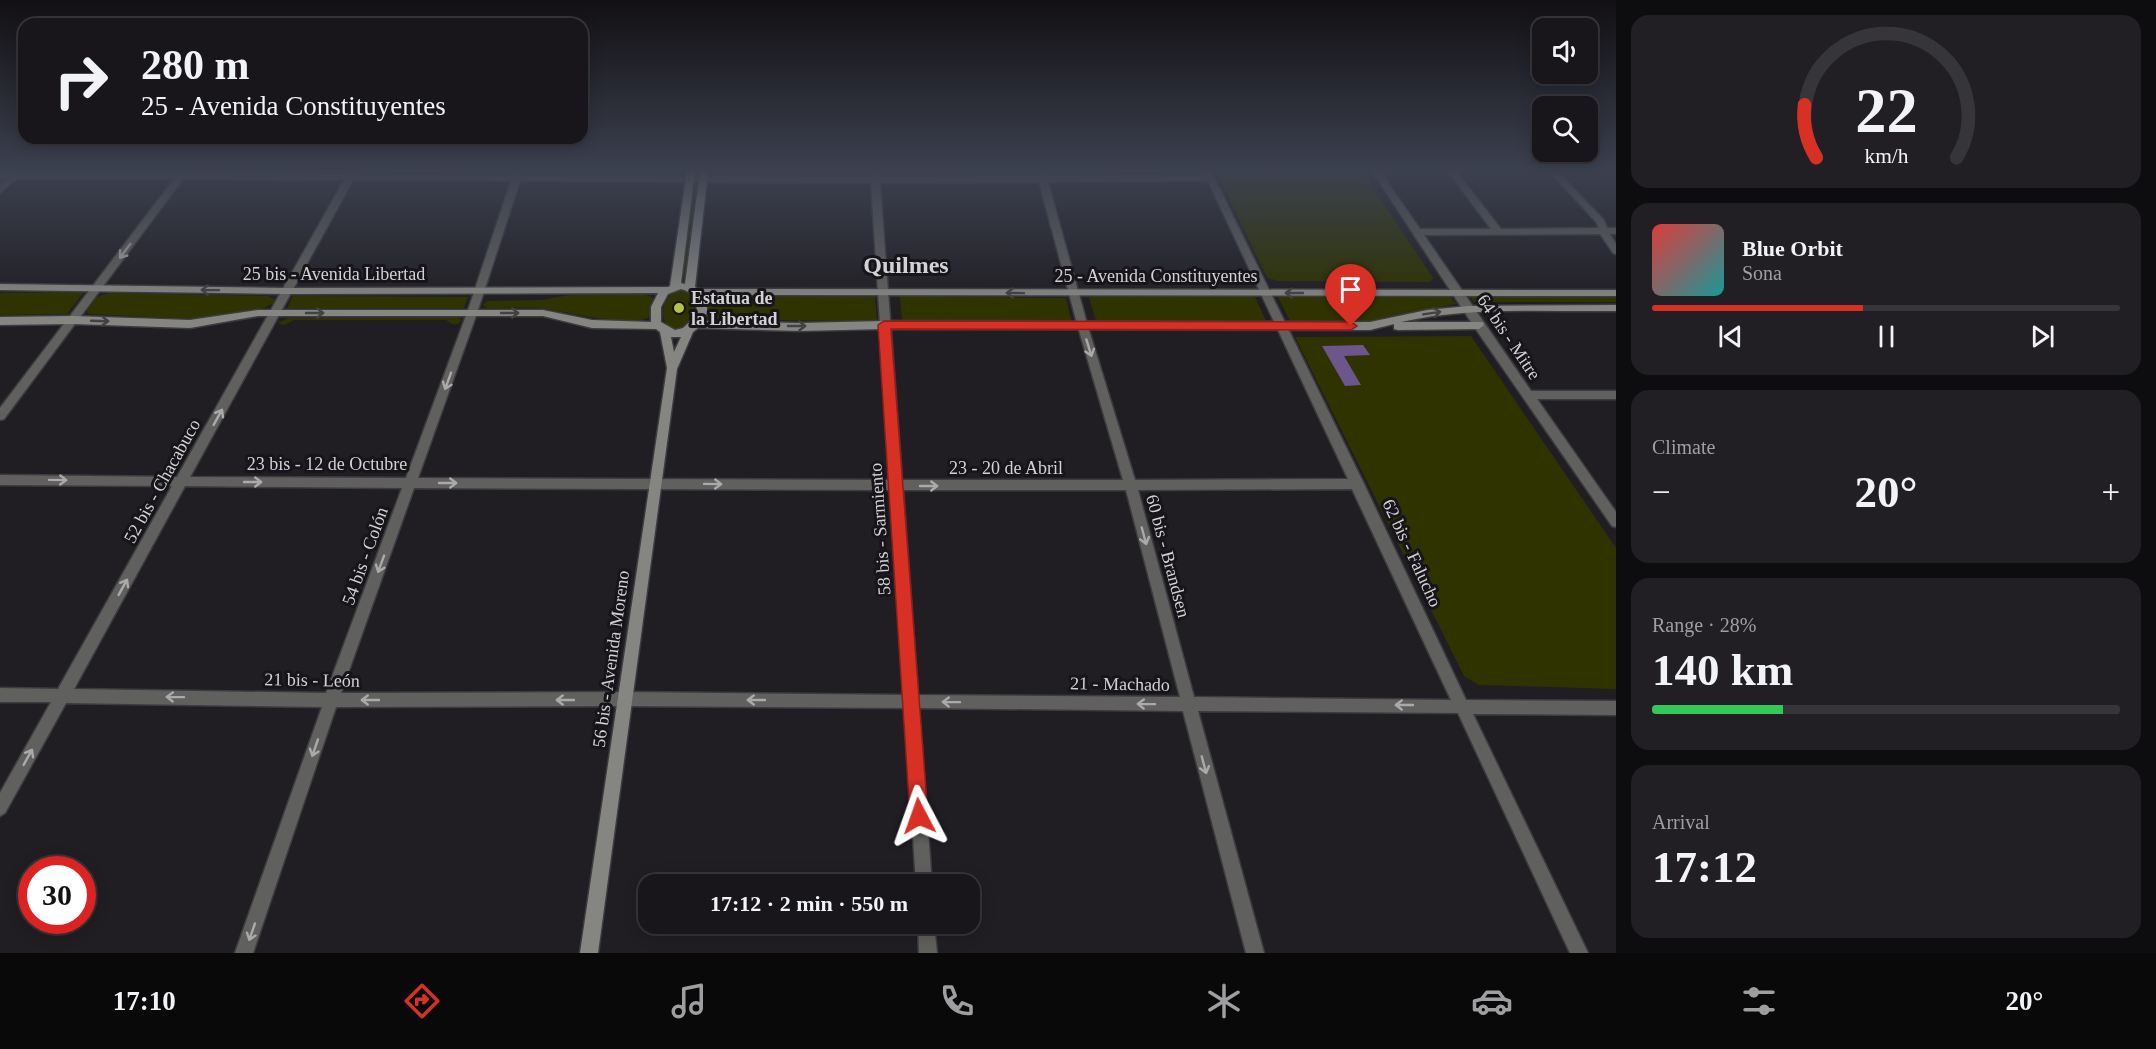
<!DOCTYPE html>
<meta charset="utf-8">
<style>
:root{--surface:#18161a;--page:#211f23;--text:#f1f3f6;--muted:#9f9fa2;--line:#363539;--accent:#d93025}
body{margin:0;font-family:Georgia,serif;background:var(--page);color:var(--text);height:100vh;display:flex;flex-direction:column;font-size:22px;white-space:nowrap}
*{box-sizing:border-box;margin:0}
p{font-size:20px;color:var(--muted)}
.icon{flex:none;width:33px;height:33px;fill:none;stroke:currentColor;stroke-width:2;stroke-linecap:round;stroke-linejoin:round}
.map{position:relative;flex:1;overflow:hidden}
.drawer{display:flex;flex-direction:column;gap:15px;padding:15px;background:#0d0c0e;width:540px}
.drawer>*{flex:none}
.banner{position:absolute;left:18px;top:18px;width:570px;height:126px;border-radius:18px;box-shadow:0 3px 15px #0003,0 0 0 2px var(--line);background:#18161a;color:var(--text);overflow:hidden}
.tools{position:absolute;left:1532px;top:18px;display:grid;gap:12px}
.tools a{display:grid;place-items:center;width:66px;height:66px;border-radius:12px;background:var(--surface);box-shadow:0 3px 15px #0003,0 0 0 2px var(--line);font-size:30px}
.speed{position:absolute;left:18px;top:856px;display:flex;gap:12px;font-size:30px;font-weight:700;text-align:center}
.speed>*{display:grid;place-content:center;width:78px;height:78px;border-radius:50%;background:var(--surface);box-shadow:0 3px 15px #0003,0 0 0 2px var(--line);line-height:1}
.speed .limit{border:9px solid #d22;background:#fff;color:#111}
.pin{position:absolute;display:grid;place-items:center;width:51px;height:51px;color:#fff;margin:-62px -26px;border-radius:50% 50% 50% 0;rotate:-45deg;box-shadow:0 0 6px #0007}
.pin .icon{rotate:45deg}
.me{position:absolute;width:66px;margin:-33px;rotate:356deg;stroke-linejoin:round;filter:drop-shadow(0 0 4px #0008)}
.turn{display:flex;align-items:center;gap:21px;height:126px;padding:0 24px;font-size:27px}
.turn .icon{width:78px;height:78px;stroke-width:2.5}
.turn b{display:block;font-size:42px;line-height:51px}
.big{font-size:45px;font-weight:800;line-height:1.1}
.drawer .tile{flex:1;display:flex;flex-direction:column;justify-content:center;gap:9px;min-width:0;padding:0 21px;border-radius:18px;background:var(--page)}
.drawer .dial{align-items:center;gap:0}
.dial svg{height:156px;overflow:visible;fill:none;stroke:var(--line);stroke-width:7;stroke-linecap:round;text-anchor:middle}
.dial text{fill:var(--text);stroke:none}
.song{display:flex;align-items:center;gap:18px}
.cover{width:72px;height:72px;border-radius:9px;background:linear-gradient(135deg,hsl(0 70% 55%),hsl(180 70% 35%))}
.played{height:6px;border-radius:3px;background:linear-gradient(90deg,var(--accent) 45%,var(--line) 45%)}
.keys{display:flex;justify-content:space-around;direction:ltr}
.heat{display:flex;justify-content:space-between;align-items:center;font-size:33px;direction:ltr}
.charge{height:9px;border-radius:4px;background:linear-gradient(90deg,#34c759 28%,var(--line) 0)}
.trip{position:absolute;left:638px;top:874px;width:342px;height:60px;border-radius:18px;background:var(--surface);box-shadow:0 3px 15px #0003,0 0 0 2px var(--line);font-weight:800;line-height:60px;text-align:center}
.tab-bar{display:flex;height:96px;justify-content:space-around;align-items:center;background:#0a090a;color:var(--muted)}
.tab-bar .icon{width:42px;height:42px}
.tab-bar .current{color:var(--accent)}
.tab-bar b{font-size:27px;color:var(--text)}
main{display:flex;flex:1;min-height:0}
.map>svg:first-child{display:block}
.green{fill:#2e3300}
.water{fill:#6d568c}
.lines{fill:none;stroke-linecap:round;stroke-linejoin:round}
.street-casing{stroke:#3c3b3f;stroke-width:3}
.secondary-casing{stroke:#3c3b3f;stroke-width:3}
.street{fill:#60615e;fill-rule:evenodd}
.secondary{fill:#858682;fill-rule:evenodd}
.oneway{stroke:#aaaaab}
.oneway2{stroke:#434243}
.route{fill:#d93025;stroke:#8d1f18;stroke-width:1.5}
.poi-dot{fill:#b5c24a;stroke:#171519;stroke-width:2}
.labels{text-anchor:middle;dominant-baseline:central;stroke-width:6;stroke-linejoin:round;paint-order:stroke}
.street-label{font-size:18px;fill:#d2d1d4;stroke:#171519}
.poi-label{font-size:18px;font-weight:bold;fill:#d2d1d4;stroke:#171519;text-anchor:start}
.district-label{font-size:24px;font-weight:bold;fill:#d2d1d4;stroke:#171519}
</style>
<main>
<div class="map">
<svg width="1616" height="953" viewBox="0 0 1616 953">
<rect width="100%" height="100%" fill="#201e23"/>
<g class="green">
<path d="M1216,171h146l71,107 -3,4 -153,-1 -10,-4z"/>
<path d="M694,184h4l-11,93h-4z"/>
<path d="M679,289l8,1 6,4c4,17 -1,36 -22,34 -15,-10 -7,-33 8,-39z"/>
<path d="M84,292l-17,22 -67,1v-22z"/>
<path d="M109,293l159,3 7,4 -1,3 -10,5 -66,11 -110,-5 -1,-3 10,-14z"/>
<path d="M643,294l10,4 -3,18c-13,14 -90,-6 -110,-8 -17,-1 -35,0 -52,0l-6,-3 5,-4 55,-1 27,-5z"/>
<path d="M293,296l175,1 -4,11h-177z"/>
<path d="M709,296l166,1 2,24 -170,-1z"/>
<path d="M900,296l166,2 6,25 -170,-3z"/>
<path d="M1089,297h166l11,24h-170z"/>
<path d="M1278,297h172l7,7 -90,17h-77z"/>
<path d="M1470,297h146v5h-142z"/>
<path d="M457,317l5,3 -4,4h-6l-6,-4h-152l-10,5 -6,-2 10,-5z"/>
<path d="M1471,336l145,212v141l-137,-4 -15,-9 -169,-339z"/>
</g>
<path class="water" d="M1363,345l7,10 -26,1 17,29 -16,1 -23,-40z"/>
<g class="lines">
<defs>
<g id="street">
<path d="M16,171l4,2 158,1 5,-3 4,3 160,1 3,-4h6v4l157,1 2,-5h8l-1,5 349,1v-6h8l1,6 158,-1v-5h6l3,5 158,-1v-4h6l153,313 102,216 150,1v14l-143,-1 115,239h-18l-112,-240 -260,-2 66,242h-18l-63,-242 -264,-3 13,177h-16l-11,-177 -281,-2 -288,1 -83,246h-18l87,-246 -256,-4 -61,110 -5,3v-23l51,-91h-51v-14l58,1 114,-203 -172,-1v-10l177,2 167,-297 -161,-1 -179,240 -4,1v-12l174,-229h-158l-16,14v-8l6,-6h-6v-6zM353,180l158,1 -44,132 -61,165 -216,-1zM520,181l351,2 19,297 -472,-2 59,-165zM1208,181l140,298 -213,1 -47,-153 -40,-145zM1039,182l39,145 45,153h-221l-22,-297zM185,486l217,2 -76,205 -252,-4zM414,488l477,2 13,205 -280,-3 -283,1zM1352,489l99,211 -257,-3 -56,-207zM903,490h223l54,207 -262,-2z"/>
<path d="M1372,171h8l40,58h71l-43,-58h8l45,58 97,-1 -1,-5 -48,-52h8l47,49 3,8h9v6h-6l6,10v10l-3,-1 -13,-19 -176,1 107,156h85v8h-79l79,113v15l-4,-1 -137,-198z"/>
<path d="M918,924h16l3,29h-18z"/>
</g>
<path id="secondary" d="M687,171h8l-14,112 4,1 15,-113h8l-13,116 3,2 918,1v6l-913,-1c5,9 6,18 0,26l97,2 84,-2 486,1 57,-12 41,-4 148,-1v6c-71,1 -145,-5 -215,11h82l1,3 -5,4 -81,1 -4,-1v-5l-24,6 -486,-1 -84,2 -102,-3 -5,4 -16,37 -79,584h-18l87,-585 -7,-36 -4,-3 -64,-1 -49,-12h-285l-68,12 -117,-4 -73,1v-8l73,-1 117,4 68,-10h285l49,10 59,2v-15l7,-14 -371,1 -287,-4v-6l287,4 381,-1 2,-1zM681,289c13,3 16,13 16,26l-14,13 -8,2 -14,-8v-15l7,-13zM671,337h10l-7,15z"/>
</defs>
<use href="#street" class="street-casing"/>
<use href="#secondary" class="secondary-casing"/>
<use href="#street" class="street"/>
<use href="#secondary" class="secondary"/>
</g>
<defs><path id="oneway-shaft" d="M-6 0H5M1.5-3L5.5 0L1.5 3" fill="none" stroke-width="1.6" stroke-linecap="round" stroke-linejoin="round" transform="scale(1.5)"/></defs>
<g class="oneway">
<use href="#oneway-shaft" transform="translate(125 251) rotate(127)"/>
<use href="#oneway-shaft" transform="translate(1089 348) rotate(73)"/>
<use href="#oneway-shaft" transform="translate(448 381) rotate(110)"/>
<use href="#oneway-shaft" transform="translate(218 417) rotate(-61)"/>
<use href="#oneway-shaft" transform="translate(58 480) rotate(1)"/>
<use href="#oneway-shaft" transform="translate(253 482)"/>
<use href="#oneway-shaft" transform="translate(448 483)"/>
<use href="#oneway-shaft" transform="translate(713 484) rotate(1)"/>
<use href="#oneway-shaft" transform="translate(929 486)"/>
<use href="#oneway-shaft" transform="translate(1144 536) rotate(75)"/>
<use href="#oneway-shaft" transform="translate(381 564) rotate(110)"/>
<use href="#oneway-shaft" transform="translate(123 587) rotate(-61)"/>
<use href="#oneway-shaft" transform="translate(175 697) rotate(-179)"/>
<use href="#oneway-shaft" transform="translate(370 700) rotate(180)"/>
<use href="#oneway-shaft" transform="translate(565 700) rotate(180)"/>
<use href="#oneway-shaft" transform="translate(756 700) rotate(-180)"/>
<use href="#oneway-shaft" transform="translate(951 702) rotate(-179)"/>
<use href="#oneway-shaft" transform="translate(1146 704) rotate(-179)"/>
<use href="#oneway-shaft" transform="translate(1404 705) rotate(-180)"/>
<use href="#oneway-shaft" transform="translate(315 748) rotate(109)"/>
<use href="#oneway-shaft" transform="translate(28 757) rotate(-61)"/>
<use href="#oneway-shaft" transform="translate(1204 765) rotate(75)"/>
<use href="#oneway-shaft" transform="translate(252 932) rotate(109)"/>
</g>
<g class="oneway2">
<use href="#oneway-shaft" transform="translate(210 290) rotate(-179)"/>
<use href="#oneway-shaft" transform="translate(1015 293) rotate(-179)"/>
<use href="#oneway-shaft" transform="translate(1294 293) rotate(-180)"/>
<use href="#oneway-shaft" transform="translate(315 313)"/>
<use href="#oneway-shaft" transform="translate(510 313)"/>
<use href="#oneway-shaft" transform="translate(1432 313) rotate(-9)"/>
<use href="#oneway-shaft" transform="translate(100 321) rotate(2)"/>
<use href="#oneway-shaft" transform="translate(797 326)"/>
</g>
<linearGradient id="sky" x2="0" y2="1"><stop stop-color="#121013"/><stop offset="0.56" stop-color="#3c4150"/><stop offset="1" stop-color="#3c4150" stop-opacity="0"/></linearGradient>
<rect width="1616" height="304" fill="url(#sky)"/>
<path class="route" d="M884,321l467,1 6,4 -6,4 -460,-1 37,487 -3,6 -6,3 -6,-3 -3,-6 -32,-491z"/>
<circle class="poi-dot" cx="679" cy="308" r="6"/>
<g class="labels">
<g class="street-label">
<text x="334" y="274">25 bis - Avenida Libertad</text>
<text x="1156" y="276">25 - Avenida Constituyentes</text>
<text transform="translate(1509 337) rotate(56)">64 bis - Mitre</text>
<text x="327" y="464">23 bis - 12 de Octubre</text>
<text x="1006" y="468">23 - 20 de Abril</text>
<text transform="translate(162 481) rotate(-61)">52 bis - Chacabuco</text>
<text transform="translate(880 529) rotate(-94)">58 bis - Sarmiento</text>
<text transform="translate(1412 553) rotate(65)">62 bis - Falucho</text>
<text transform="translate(365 556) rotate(-70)">54 bis - Colón</text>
<text transform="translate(1168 556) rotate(75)">60 bis - Brandsen</text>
<text transform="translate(611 659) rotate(-82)">56 bis - Avenida Moreno</text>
<text transform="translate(312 680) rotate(1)">21 bis - León</text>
<text transform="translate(1120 684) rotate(1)">21 - Machado</text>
</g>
<g class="poi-label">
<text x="691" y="298">Estatua de<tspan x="691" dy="21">la Libertad</tspan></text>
</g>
<g class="district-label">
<text x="906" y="265">Quilmes</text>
</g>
</g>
</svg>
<div class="tools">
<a><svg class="icon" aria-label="sound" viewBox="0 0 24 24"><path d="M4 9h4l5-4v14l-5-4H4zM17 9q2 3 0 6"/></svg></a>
<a><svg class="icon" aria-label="search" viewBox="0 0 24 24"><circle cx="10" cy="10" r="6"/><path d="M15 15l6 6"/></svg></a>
</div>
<div class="speed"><div class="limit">30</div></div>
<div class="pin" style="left:1351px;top:326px;background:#d93025"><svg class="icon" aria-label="arrive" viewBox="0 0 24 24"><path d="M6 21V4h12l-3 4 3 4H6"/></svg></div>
<svg class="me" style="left:919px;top:816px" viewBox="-20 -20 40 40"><path d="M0-17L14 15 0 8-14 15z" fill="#d93025" stroke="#fff" stroke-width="4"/></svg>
<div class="trip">17:12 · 2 min · 550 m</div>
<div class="banner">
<div class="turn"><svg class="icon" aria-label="right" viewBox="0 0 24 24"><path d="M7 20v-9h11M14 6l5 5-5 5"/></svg><div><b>280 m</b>25 - Avenida Constituyentes</div></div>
</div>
</div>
<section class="drawer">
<div class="tile dial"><svg viewBox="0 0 100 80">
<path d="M14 69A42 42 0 1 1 86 69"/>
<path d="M14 69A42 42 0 0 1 8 42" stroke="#d93025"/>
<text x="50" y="56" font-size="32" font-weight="700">22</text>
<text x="50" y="72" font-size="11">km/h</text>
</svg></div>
<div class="tile">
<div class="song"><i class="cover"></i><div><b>Blue Orbit</b><p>Sona</p></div></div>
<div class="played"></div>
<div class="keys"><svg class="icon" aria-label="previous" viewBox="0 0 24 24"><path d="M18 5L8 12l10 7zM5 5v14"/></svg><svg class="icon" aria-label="pause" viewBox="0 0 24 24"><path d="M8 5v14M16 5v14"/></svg><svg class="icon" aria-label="next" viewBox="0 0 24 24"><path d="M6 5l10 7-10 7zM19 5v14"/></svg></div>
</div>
<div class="tile"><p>Climate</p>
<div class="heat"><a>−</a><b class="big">20°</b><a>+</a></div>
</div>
<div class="tile"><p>Range · 28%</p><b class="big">140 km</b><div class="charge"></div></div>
<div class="tile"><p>Arrival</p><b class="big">17:12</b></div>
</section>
</main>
<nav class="tab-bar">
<b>17:10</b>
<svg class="icon current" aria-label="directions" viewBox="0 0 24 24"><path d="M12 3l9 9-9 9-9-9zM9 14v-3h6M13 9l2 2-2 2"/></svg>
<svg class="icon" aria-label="music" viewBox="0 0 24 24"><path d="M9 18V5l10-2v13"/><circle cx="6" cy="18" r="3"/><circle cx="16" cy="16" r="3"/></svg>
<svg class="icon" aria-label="phone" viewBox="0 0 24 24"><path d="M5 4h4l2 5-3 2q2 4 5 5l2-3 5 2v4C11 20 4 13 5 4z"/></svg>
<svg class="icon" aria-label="climate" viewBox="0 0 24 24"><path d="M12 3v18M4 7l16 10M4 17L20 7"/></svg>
<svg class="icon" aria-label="car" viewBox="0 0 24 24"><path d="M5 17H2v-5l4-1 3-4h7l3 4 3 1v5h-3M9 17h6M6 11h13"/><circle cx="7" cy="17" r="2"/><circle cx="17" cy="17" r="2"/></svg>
<svg class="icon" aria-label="filters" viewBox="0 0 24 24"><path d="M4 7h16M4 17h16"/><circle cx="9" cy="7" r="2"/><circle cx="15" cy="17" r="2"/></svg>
<b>20°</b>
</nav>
